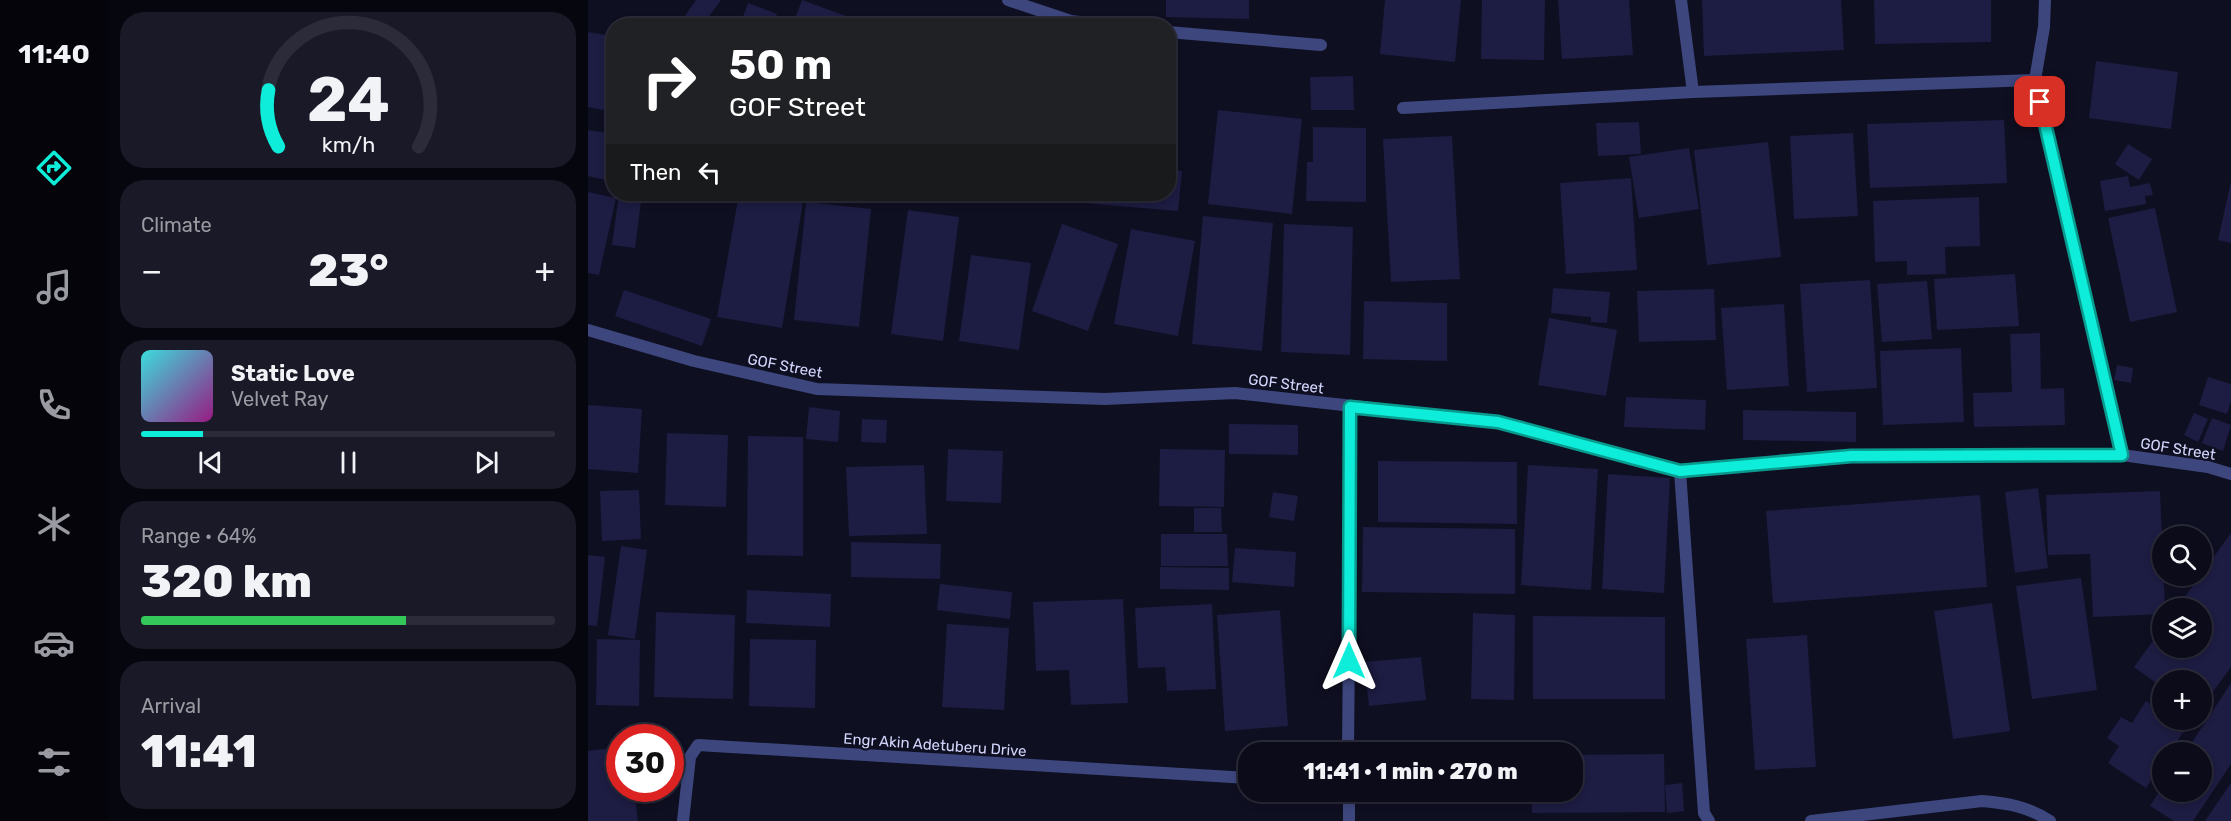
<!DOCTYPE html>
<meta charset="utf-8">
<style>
:root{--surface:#0b0b1a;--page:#191927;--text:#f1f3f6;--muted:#9a9ba2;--line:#2b2b39;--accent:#0eedda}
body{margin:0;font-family:Rubik,sans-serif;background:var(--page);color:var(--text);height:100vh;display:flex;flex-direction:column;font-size:22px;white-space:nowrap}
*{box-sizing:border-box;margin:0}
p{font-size:20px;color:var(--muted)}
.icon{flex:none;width:33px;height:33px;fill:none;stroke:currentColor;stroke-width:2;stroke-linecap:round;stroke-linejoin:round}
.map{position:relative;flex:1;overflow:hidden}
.drawer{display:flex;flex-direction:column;gap:12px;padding:12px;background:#06060e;width:480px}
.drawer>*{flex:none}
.hud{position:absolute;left:18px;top:18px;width:570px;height:183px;border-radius:24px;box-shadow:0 3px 9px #0003,0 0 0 2px var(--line);background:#202124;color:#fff;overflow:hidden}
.controls{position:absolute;left:1564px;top:526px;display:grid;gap:12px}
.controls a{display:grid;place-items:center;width:60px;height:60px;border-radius:50%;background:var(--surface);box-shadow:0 3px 9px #0003,0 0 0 2px var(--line);font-size:30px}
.speed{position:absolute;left:18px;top:724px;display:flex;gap:12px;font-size:30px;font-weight:700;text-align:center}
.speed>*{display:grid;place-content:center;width:78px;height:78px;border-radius:50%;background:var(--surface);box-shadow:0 3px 9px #0003,0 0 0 2px var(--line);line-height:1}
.speed .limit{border:9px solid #d22;background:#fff;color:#111}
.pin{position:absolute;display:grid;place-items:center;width:51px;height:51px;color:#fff;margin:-26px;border-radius:12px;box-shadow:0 3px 9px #0006}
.me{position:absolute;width:66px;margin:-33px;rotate:0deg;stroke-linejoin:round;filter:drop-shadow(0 0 4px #0008)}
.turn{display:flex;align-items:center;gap:21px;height:126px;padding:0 24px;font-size:27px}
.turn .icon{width:78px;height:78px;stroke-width:2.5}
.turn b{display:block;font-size:42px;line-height:51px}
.then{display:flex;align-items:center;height:57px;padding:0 24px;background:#0003;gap:12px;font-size:22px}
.big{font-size:45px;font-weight:800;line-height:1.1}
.drawer .widget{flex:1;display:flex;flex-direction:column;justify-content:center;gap:9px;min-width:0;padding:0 21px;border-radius:24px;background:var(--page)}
.drawer .dial{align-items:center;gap:0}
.dial svg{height:156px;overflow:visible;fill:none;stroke:var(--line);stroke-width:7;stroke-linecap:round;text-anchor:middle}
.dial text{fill:var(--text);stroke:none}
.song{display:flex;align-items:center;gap:18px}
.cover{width:72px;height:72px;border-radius:9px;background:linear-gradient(135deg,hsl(180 70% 55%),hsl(310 70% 35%))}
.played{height:6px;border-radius:3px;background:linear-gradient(90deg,var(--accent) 15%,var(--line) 15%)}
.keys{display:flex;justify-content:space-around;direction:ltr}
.heat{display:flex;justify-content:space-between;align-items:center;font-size:33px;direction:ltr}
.charge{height:9px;border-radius:4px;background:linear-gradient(90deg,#34c759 64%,var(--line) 0)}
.trip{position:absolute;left:650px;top:742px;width:345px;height:60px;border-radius:24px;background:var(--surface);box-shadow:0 3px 9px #0003,0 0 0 2px var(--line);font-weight:800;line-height:60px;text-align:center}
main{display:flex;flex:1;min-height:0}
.dock{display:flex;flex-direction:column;width:108px;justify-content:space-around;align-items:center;background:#04040a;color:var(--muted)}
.dock .icon{width:42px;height:42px}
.dock .current{color:var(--accent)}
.dock b{font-size:27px;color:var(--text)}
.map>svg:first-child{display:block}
.building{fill:#1d1c42}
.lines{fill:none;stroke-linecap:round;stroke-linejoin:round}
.minor{stroke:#3d477e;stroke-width:12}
.route-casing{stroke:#099a8e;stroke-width:15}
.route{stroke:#0eedda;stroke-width:10}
.labels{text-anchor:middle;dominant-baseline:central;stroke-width:4.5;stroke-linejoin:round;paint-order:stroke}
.street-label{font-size:15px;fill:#d3d6fc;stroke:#0f0f22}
</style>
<main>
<nav class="dock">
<b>11:40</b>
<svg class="icon current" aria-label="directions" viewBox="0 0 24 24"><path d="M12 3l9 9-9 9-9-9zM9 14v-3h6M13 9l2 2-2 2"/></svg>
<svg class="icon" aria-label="music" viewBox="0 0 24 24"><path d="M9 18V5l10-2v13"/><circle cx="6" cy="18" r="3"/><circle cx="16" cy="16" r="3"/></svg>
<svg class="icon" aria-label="phone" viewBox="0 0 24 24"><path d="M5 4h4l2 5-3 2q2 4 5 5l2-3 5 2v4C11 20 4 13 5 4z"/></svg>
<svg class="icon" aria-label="climate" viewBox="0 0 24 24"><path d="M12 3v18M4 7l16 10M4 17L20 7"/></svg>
<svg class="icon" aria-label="car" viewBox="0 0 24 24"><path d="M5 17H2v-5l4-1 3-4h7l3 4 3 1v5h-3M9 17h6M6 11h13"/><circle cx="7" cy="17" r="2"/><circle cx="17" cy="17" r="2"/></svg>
<svg class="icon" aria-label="filters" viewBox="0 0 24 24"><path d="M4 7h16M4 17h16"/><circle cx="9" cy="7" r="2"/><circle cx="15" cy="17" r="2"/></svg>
</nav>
<section class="drawer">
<div class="widget dial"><svg viewBox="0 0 100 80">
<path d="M14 69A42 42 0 1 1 86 69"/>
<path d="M14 69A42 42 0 0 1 9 40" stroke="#0eedda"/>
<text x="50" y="56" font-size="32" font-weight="700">24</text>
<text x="50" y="72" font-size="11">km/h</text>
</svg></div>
<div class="widget"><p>Climate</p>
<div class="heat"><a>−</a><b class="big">23°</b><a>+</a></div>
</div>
<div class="widget">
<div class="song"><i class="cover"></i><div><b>Static Love</b><p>Velvet Ray</p></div></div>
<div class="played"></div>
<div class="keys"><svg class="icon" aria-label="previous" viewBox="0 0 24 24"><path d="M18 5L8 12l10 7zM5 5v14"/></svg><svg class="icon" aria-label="pause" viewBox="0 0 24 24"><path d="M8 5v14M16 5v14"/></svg><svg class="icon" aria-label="next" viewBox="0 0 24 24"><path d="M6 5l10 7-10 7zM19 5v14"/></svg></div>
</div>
<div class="widget"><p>Range · 64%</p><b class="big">320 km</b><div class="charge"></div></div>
<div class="widget"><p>Arrival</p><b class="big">11:41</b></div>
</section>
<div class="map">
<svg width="1643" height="821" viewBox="0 0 1643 821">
<rect width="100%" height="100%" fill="#0f0f22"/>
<g class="building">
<path d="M108,0h25l-19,26h-13l-7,-6z"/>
<path d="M214,0l55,20 -2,6h-63z"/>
<path d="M578,0h83v19l-83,-2z"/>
<path d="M797,0h76l-6,62 -75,-8z"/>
<path d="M894,0h63l-1,60 -63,-1z"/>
<path d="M970,0h71l4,55 -71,4z"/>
<path d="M1114,0h139l3,50 -140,6z"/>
<path d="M1286,0h117v42l-116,2z"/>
<path d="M160,3l29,11 -4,12h-33z"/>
<path d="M0,32l18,3 -2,14 10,2v61l-26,-5z"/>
<path d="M1508,61l82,11 -7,57 -82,-11z"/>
<path d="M765,76l1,34h-43l-1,-33z"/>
<path d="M630,110l84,9 -10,95 -84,-10z"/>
<path d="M1416,120l3,63 -137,5 -3,-64z"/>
<path d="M1051,122l2,32 -43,2 -2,-33z"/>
<path d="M725,127l53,1v74l-60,-1 1,-39h6z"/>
<path d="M0,130l26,4 -8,46 -18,-4z"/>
<path d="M1265,133l5,83 -64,3 -4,-83z"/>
<path d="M864,136l8,143 -69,3 -8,-143z"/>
<path d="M1180,142l13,115 -74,8 -13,-115z"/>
<path d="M1540,144l24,15 -13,21 -24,-16z"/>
<path d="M1101,148l10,61 -60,9 -10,-61z"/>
<path d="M580,170l14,1 -4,40 -118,-10v-7h108z"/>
<path d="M1540,176l2,11 20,-4 3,12 -8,1 1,8 -41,7 -5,-30z"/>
<path d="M1043,178l6,92 -71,4 -6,-91z"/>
<path d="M1643,181v62l-13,-3z"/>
<path d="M0,192l28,6 -17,77 -11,-2z"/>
<path d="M31,194h23l-7,54 -23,-3z"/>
<path d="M151,194l65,2 -22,132 -65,-11z"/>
<path d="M1391,197l1,49 -35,1 1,27 -39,1v-14l-32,1 -2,-61z"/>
<path d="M218,202l65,7 -12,118 -65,-7z"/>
<path d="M1567,208l22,104 -47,10 -22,-104z"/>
<path d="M320,210l51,7 -16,124 -52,-7z"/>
<path d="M615,216l70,7 -11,128 -70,-7z"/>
<path d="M474,224l56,20 -30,87 -56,-20z"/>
<path d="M696,224l69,3 -3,128 -69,-3z"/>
<path d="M543,229l64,12 -17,95 -64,-12z"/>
<path d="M383,255l60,8 -12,87 -60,-9z"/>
<path d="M1427,274l4,52 -82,4 -3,-51z"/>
<path d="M1282,280l7,108 -70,4 -7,-108z"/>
<path d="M1339,281l5,58 -50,3 -5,-58z"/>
<path d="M965,288l57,4 -3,31 -16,-1v-5l-40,-4z"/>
<path d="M1126,289l2,51 -77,2 -2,-51z"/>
<path d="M36,290l87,29 -9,27 -87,-30z"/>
<path d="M776,301l83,2v58l-84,-2z"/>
<path d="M1196,304l5,82 -62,4 -6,-82z"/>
<path d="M961,318l68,12 -11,66 -68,-11z"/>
<path d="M1452,333l1,56 23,-1 1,37 -91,2 -1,-34 39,-1 -2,-58z"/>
<path d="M1373,348l3,74 -81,3 -3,-74z"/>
<path d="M1529,365l16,3 -2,15 -17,-3z"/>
<path d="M1620,377l23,7v17l-4,13 -28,-9z"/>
<path d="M1038,397l80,3 -1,30 -81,-3z"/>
<path d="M0,405l54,4 -4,64 -50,-4z"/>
<path d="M221,407l31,4 -2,31 -32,-3z"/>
<path d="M1155,410l113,2v30l-113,-2z"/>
<path d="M1606,413l14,6 -10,23 -14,-7z"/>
<path d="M1624,418l19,7 -8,26 -21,-8z"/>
<path d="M274,419l25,1 -1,23 -25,-1z"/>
<path d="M641,424l69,1v30l-69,-1z"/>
<path d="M79,433l61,2 -2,72 -61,-2z"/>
<path d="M160,436l55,1v119l-56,-1z"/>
<path d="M360,449l55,2 -2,52 -55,-2z"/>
<path d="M572,449l65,1 -1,57 -65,-1z"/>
<path d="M790,461l139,1v62l-139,-2z"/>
<path d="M336,465l3,69 -78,2 -3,-69z"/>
<path d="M940,465l70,4 -7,121 -70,-5z"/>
<path d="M1020,474l62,4 -6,115 -62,-4z"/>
<path d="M1450,488l10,80 -33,5 -10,-81z"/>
<path d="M51,490l2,49 -39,2 -2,-50z"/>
<path d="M1572,491l5,118h-2v5l-70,3 -3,-63 -42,1 -2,-60z"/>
<path d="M685,492l25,4 -4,25 -25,-4z"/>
<path d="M1392,495l7,92 -214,16 -7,-92z"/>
<path d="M606,508h27l1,24h-28z"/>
<path d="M775,527l152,2v65l-153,-2z"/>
<path d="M1643,533v134l-29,40v-26h-39v7l-29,-21 29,-40v21h39v-39h-26z"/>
<path d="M573,534h66l1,32h-67z"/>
<path d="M263,542l90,2 -1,35 -89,-2z"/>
<path d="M33,546l26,4 -12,89 -27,-4z"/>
<path d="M647,548l61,4 -2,35 -62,-5z"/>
<path d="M0,555l17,2 -8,69 -9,-1z"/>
<path d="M572,567l69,1v22l-69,-1z"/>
<path d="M1493,578l16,112 -65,9 -16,-113z"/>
<path d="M352,584l72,8 -2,27 -73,-9z"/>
<path d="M159,590l84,4 -1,33 -84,-4z"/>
<path d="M535,599l5,104 -57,2 -2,-35 -33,1 -3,-69z"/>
<path d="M1404,603l18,128 -57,8 -19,-128z"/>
<path d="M624,604l4,85 -49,2 -2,-24 -27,1 -3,-60z"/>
<path d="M692,610l8,116 -63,5 -8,-116z"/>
<path d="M68,612l79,3 -2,84 -79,-2z"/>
<path d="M885,613l42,2 -1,85 -43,-1z"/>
<path d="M945,616l132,1v82h-132z"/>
<path d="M359,624l62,4 -5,82 -62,-3z"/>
<path d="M1219,635l9,132 -61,3 -9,-131z"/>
<path d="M9,639l43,1 -1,66 -43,-1z"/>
<path d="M162,639l66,1 -1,68 -66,-2z"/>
<path d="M833,657l5,43 -57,6 -5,-44z"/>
<path d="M1643,683v81l-38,57h-19l-24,-15 13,-20v6h39v-39h-17z"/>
<path d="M1558,701l17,11v8h12l11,8 -17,25h-6v10l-17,25 -38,-25 11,-17 -12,-8 14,-21 11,6z"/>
<path d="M32,747v42h14l4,32h-50v-70z"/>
<path d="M1076,754l1,58 -133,1v-21h40v-37z"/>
<path d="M1094,783l2,28 -17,2 -2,-28z"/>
<path d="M1643,783v38h-26z"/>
</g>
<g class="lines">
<g class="minor">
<path d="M420,0l63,21 42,5"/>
<path d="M1093,0l12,92"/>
<path d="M1457,0l-1,27 -9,53 87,375"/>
<path d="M580,32l153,13"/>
<path d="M815,108l290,-16 342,-12"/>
<path d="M0,330l106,31 123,28 288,10 130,-6 263,29 182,49 171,-15 271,-1 86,12 23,7"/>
<path d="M1092,471l24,342 5,8"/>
<path d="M760,753l3,-346"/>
<path d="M761,792v29"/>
<path d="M95,821l7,-64 8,-12 550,33"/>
<path d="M1223,821l171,-20c25,2 47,6 68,20"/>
</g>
</g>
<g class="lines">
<defs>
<path id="route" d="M761,661l1,-254 148,15 182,49 171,-15 271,-1 -82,-353"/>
</defs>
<use href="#route" class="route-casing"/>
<use href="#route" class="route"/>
</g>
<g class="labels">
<g class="street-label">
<text transform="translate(197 366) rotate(11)">GOF Street</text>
<text transform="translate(698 384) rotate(7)">GOF Street</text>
<text transform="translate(1590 449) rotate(9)">GOF Street</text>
<text transform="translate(347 745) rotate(4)">Engr Akin Adetuberu Drive</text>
</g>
</g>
</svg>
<div class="controls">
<a><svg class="icon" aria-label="search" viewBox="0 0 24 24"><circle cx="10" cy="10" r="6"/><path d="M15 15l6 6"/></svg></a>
<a><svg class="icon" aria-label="layers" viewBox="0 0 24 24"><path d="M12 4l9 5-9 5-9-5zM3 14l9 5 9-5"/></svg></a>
<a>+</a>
<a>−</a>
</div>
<div class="speed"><div class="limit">30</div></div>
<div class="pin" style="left:1452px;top:102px;background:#d93025"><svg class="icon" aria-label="arrive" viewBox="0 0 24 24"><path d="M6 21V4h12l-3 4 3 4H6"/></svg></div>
<svg class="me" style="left:761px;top:661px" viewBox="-20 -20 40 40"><path d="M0-17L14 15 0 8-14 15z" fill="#0eedda" stroke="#fff" stroke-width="4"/></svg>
<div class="trip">11:41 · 1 min · 270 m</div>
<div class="hud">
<div class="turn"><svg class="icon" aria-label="right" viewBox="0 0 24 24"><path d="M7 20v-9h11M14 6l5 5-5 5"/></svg><div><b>50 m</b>GOF Street</div></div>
<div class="then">Then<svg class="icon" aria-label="left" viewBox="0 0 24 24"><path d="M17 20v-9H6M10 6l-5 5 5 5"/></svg></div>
</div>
</div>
</main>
